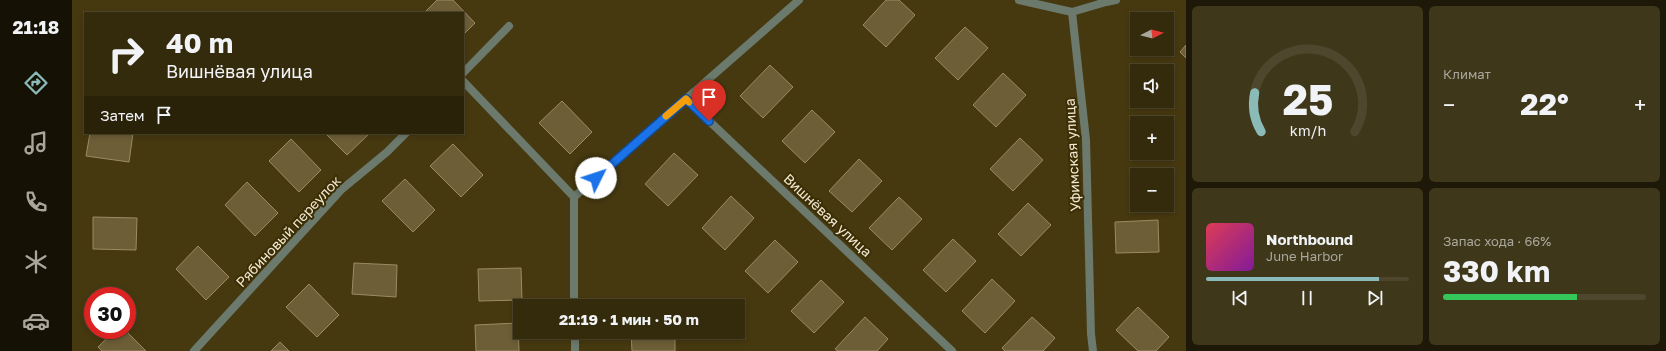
<!DOCTYPE html>
<html lang="ru">
<meta charset="utf-8">
<style>
:root{--surface:#342b0c;--page:#3f371a;--text:#f1f3f6;--muted:#a9a79d;--line:#4e472d;--accent:#8bbbb9}
body{margin:0;font-family:"Golos Text",sans-serif;background:var(--page);color:var(--text);height:100vh;display:flex;flex-direction:column;font-size:15px;white-space:nowrap}
*{box-sizing:border-box;margin:0}
p{font-size:13px;color:var(--muted)}
.icon{flex:none;width:22px;height:22px;fill:none;stroke:currentColor;stroke-width:2;stroke-linecap:round;stroke-linejoin:round}
.map{position:relative;flex:1;overflow:hidden}
.sheet{display:flex;flex-direction:column;gap:6px;padding:6px;background:#1d1807;width:480px}
.sheet>*{flex:none}
.banner{position:absolute;left:12px;top:12px;width:380px;height:122px;border-radius:0px;box-shadow:0 2px 6px #0003,0 0 0 1px var(--line);background:#342b0c;color:var(--text);overflow:hidden}
.needle{width:26px;rotate:84deg}
.controls{position:absolute;left:1058px;top:12px;display:grid;gap:8px}
.controls a{display:grid;place-items:center;width:44px;height:44px;border-radius:0px;background:var(--surface);box-shadow:0 2px 6px #0003,0 0 0 1px var(--line);font-size:20px}
.speed{position:absolute;left:12px;top:287px;display:flex;gap:8px;font-size:20px;font-weight:700;text-align:center}
.speed>*{display:grid;place-content:center;width:52px;height:52px;border-radius:50%;background:var(--surface);box-shadow:0 2px 6px #0003,0 0 0 1px var(--line);line-height:1}
.speed .limit{border:6px solid #d22;background:#fff;color:#111}
.pin{position:absolute;display:grid;place-items:center;width:34px;height:34px;color:#fff;margin:-41px -17px;border-radius:50% 50% 50% 0;rotate:-45deg;box-shadow:0 0 4px #0007}
.pin .icon{rotate:45deg}
.me{position:absolute;width:44px;margin:-22px;rotate:49deg;stroke-linejoin:round;filter:drop-shadow(0 0 3px #0008)}
.turn{display:flex;align-items:center;gap:14px;height:84px;padding:0 16px;font-size:18px}
.turn .icon{width:52px;height:52px;stroke-width:2.5}
.turn b{display:block;font-size:28px;line-height:34px}
.then{display:flex;align-items:center;height:38px;padding:0 16px;background:#0003;gap:8px;font-size:15px}
.big{font-size:30px;font-weight:700;line-height:1.1}
.sheet .tile{flex:1;display:flex;flex-direction:column;justify-content:center;gap:6px;min-width:0;padding:0 14px;border-radius:6px;background:var(--page)}
.sheet .dial{align-items:center;gap:0}
.dial svg{height:104px;overflow:visible;fill:none;stroke:var(--line);stroke-width:7;stroke-linecap:round;text-anchor:middle}
.dial text{fill:var(--text);stroke:none}
.song{display:flex;align-items:center;gap:12px}
.cover{width:48px;height:48px;border-radius:6px;background:linear-gradient(135deg,hsl(350 70% 55%),hsl(290 70% 35%))}
.played{height:4px;border-radius:2px;background:linear-gradient(90deg,var(--accent) 85%,var(--line) 85%)}
.keys{display:flex;justify-content:space-around;direction:ltr}
.heat{display:flex;justify-content:space-between;align-items:center;font-size:22px;direction:ltr}
.charge{height:6px;border-radius:3px;background:linear-gradient(90deg,#34c759 66%,var(--line) 0)}
.sheet .tiles{flex:1;display:grid;gap:6px;grid-template-columns:repeat(2,1fr)}
.trip{position:absolute;left:441px;top:299px;width:232px;height:40px;border-radius:0px;background:var(--surface);box-shadow:0 2px 6px #0003,0 0 0 1px var(--line);font-weight:700;line-height:40px;text-align:center}
main{display:flex;flex:1;min-height:0}
.dock{display:flex;flex-direction:column;width:72px;justify-content:space-around;align-items:center;background:#151105;color:var(--muted)}
.dock .icon{width:28px;height:28px}
.dock .selected{color:var(--accent)}
.dock b{font-size:18px;color:var(--text)}
.map>svg:first-child{display:block}
.building{fill:#6d5e37;stroke:#9b8b63}
.lines{fill:none;stroke-linecap:round;stroke-linejoin:round}
.service{stroke:#6b7a6d;stroke-width:8}
.minor{stroke:#6b7a6d;stroke-width:8}
.route-casing{stroke:#114b97;stroke-width:10}
.route{stroke:#1a73e8;stroke-width:7}
.slow{stroke:#f59e0b;stroke-width:7}
.labels{text-anchor:middle;dominant-baseline:central;stroke-width:4;stroke-linejoin:round;paint-order:stroke}
.street-label{font-size:14px;fill:#f0e8d2;stroke:#3c2e04}
</style>
<main>
<nav class="dock">
<b>21:18</b>
<svg class="icon selected" aria-label="directions" viewBox="0 0 24 24"><path d="M12 3l9 9-9 9-9-9zM9 14v-3h6M13 9l2 2-2 2"/></svg>
<svg class="icon" aria-label="music" viewBox="0 0 24 24"><path d="M9 18V5l10-2v13"/><circle cx="6" cy="18" r="3"/><circle cx="16" cy="16" r="3"/></svg>
<svg class="icon" aria-label="phone" viewBox="0 0 24 24"><path d="M5 4h4l2 5-3 2q2 4 5 5l2-3 5 2v4C11 20 4 13 5 4z"/></svg>
<svg class="icon" aria-label="climate" viewBox="0 0 24 24"><path d="M12 3v18M4 7l16 10M4 17L20 7"/></svg>
<svg class="icon" aria-label="car" viewBox="0 0 24 24"><path d="M5 17H2v-5l4-1 3-4h7l3 4 3 1v5h-3M9 17h6M6 11h13"/><circle cx="7" cy="17" r="2"/><circle cx="17" cy="17" r="2"/></svg>
</nav>
<div class="map">
<svg width="1114" height="351" viewBox="0 0 1114 351">
<rect width="100%" height="100%" fill="#463910"/>
<g class="building">
<path d="M365,0h16l22,23 -12,12v-22h-39z"/>
<path d="M814,0h13l16,15 -29,32 -23,-22z"/>
<path d="M893,27l23,21 -30,32 -23,-22z"/>
<path d="M1114,45v13l-6,-6z"/>
<path d="M698,65l23,22 -30,31 -23,-22z"/>
<path d="M931,73l23,22 -30,32 -23,-22z"/>
<path d="M490,101l30,31 -22,22 -31,-31z"/>
<path d="M740,110l23,22 -30,31 -23,-22z"/>
<path d="M18,133h43l-4,29 -43,-6z"/>
<path d="M253,133h45l-23,22z"/>
<path d="M948,138l23,22 -30,31 -23,-22z"/>
<path d="M219,139l30,31 -22,22 -30,-31z"/>
<path d="M381,144l30,31 -22,22 -31,-31z"/>
<path d="M602,153l24,22 -30,31 -23,-22z"/>
<path d="M787,159l23,22 -30,31 -23,-21z"/>
<path d="M333,179l30,31 -22,22 -31,-31z"/>
<path d="M175,182l31,31 -23,23 -30,-31z"/>
<path d="M659,196l23,22 -29,32 -23,-22z"/>
<path d="M827,197l23,22 -30,31 -23,-22z"/>
<path d="M956,203l23,22 -30,31 -23,-22z"/>
<path d="M21,217l44,1 -1,32 -43,-1z"/>
<path d="M1086,220l1,32 -43,1 -1,-31z"/>
<path d="M881,239l23,22 -30,31 -23,-22z"/>
<path d="M703,240l23,22 -30,31 -23,-22z"/>
<path d="M126,246l31,31 -23,23 -30,-31z"/>
<path d="M282,263l43,2 -1,32 -44,-3z"/>
<path d="M449,268l1,32 -43,1 -1,-32z"/>
<path d="M920,279l23,22 -30,32 -23,-22z"/>
<path d="M749,280l23,22 -30,31 -23,-22z"/>
<path d="M237,284l30,31 -22,22 -31,-30z"/>
<path d="M1066,307l31,30 -13,14h-18l-22,-21z"/>
<path d="M793,317l23,22 -11,12h-39l-3,-2z"/>
<path d="M960,317l23,21 -12,13h-38l-3,-3z"/>
<path d="M446,323l1,28h-43l-1,-26z"/>
<path d="M43,330h10l21,21h-44l-4,-4z"/>
<path d="M559,332h44v19h-43z"/>
<path d="M208,342l9,9h-18z"/>
</g>
<g class="lines">
<g class="service">
<path d="M1000,12l34,-10 10,-2"/>
<path d="M391,73l46,-47"/>
</g>
<g class="minor">
<path d="M947,0l53,12 14,128 5,194 2,17"/>
<path d="M391,81l111,116v109"/>
<path d="M614,99l266,252"/>
<path d="M502,197l225,-197"/>
<path d="M503,332v19"/>
<path d="M122,351l147,-161 46,-38 19,-19"/>
</g>
</g>
<g class="lines">
<defs>
<path id="route" d="M524,178l90,-79 23,22"/>
</defs>
<use href="#route" class="route-casing"/>
<use href="#route" class="route"/>
<path class="slow" d="M594,116l20,-17 3,3"/>
</g>
<g class="labels">
<g class="street-label">
<text transform="translate(1000 155) rotate(-93)">Уфимская улица</text>
<text transform="translate(756 215) rotate(43)">Вишнёвая улица</text>
<text transform="translate(216 231) rotate(-47)">Рябиновый переулок</text>
</g>
</g>
</svg>
<div class="controls">
<a><svg class="needle" viewBox="-14 -14 28 28"><path d="M0-13l5 13h-10z" fill="#e53935"/><path d="M0 13l5-13h-10z" fill="#a9a79d"/></svg></a>
<a><svg class="icon" aria-label="sound" viewBox="0 0 24 24"><path d="M4 9h4l5-4v14l-5-4H4zM17 9q2 3 0 6"/></svg></a>
<a>+</a>
<a>−</a>
</div>
<div class="speed"><div class="limit">30</div></div>
<div class="pin" style="left:637px;top:121px;background:#d93025"><svg class="icon" aria-label="arrive" viewBox="0 0 24 24"><path d="M6 21V4h12l-3 4 3 4H6"/></svg></div>
<svg class="me" style="left:524px;top:178px" viewBox="-20 -20 40 40"><circle r="19" fill="#fff"/><path d="M0-13L10 11 0 6-10 11z" fill="#1a73e8"/></svg>
<div class="trip">21:19 · 1 мин · 50 m</div>
<div class="banner">
<div class="turn"><svg class="icon" aria-label="right" viewBox="0 0 24 24"><path d="M7 20v-9h11M14 6l5 5-5 5"/></svg><div><b>40 m</b>Вишнёвая улица</div></div>
<div class="then">Затем<svg class="icon" aria-label="arrive" viewBox="0 0 24 24"><path d="M6 21V4h12l-3 4 3 4H6"/></svg></div>
</div>
</div>
<section class="sheet">
<div class="tiles">
<div class="tile dial"><svg viewBox="0 0 100 80">
<path d="M14 69A42 42 0 1 1 86 69"/>
<path d="M14 69A42 42 0 0 1 9 39" stroke="#8bbbb9"/>
<text x="50" y="56" font-size="32" font-weight="700">25</text>
<text x="50" y="72" font-size="11">km/h</text>
</svg></div>
<div class="tile"><p>Климат</p>
<div class="heat"><a>−</a><b class="big">22°</b><a>+</a></div>
</div>
<div class="tile">
<div class="song"><i class="cover"></i><div><b>Northbound</b><p>June Harbor</p></div></div>
<div class="played"></div>
<div class="keys"><svg class="icon" aria-label="previous" viewBox="0 0 24 24"><path d="M18 5L8 12l10 7zM5 5v14"/></svg><svg class="icon" aria-label="pause" viewBox="0 0 24 24"><path d="M8 5v14M16 5v14"/></svg><svg class="icon" aria-label="next" viewBox="0 0 24 24"><path d="M6 5l10 7-10 7zM19 5v14"/></svg></div>
</div>
<div class="tile"><p>Запас хода · 66%</p><b class="big">330 km</b><div class="charge"></div></div>
</div>
</section>
</main>
